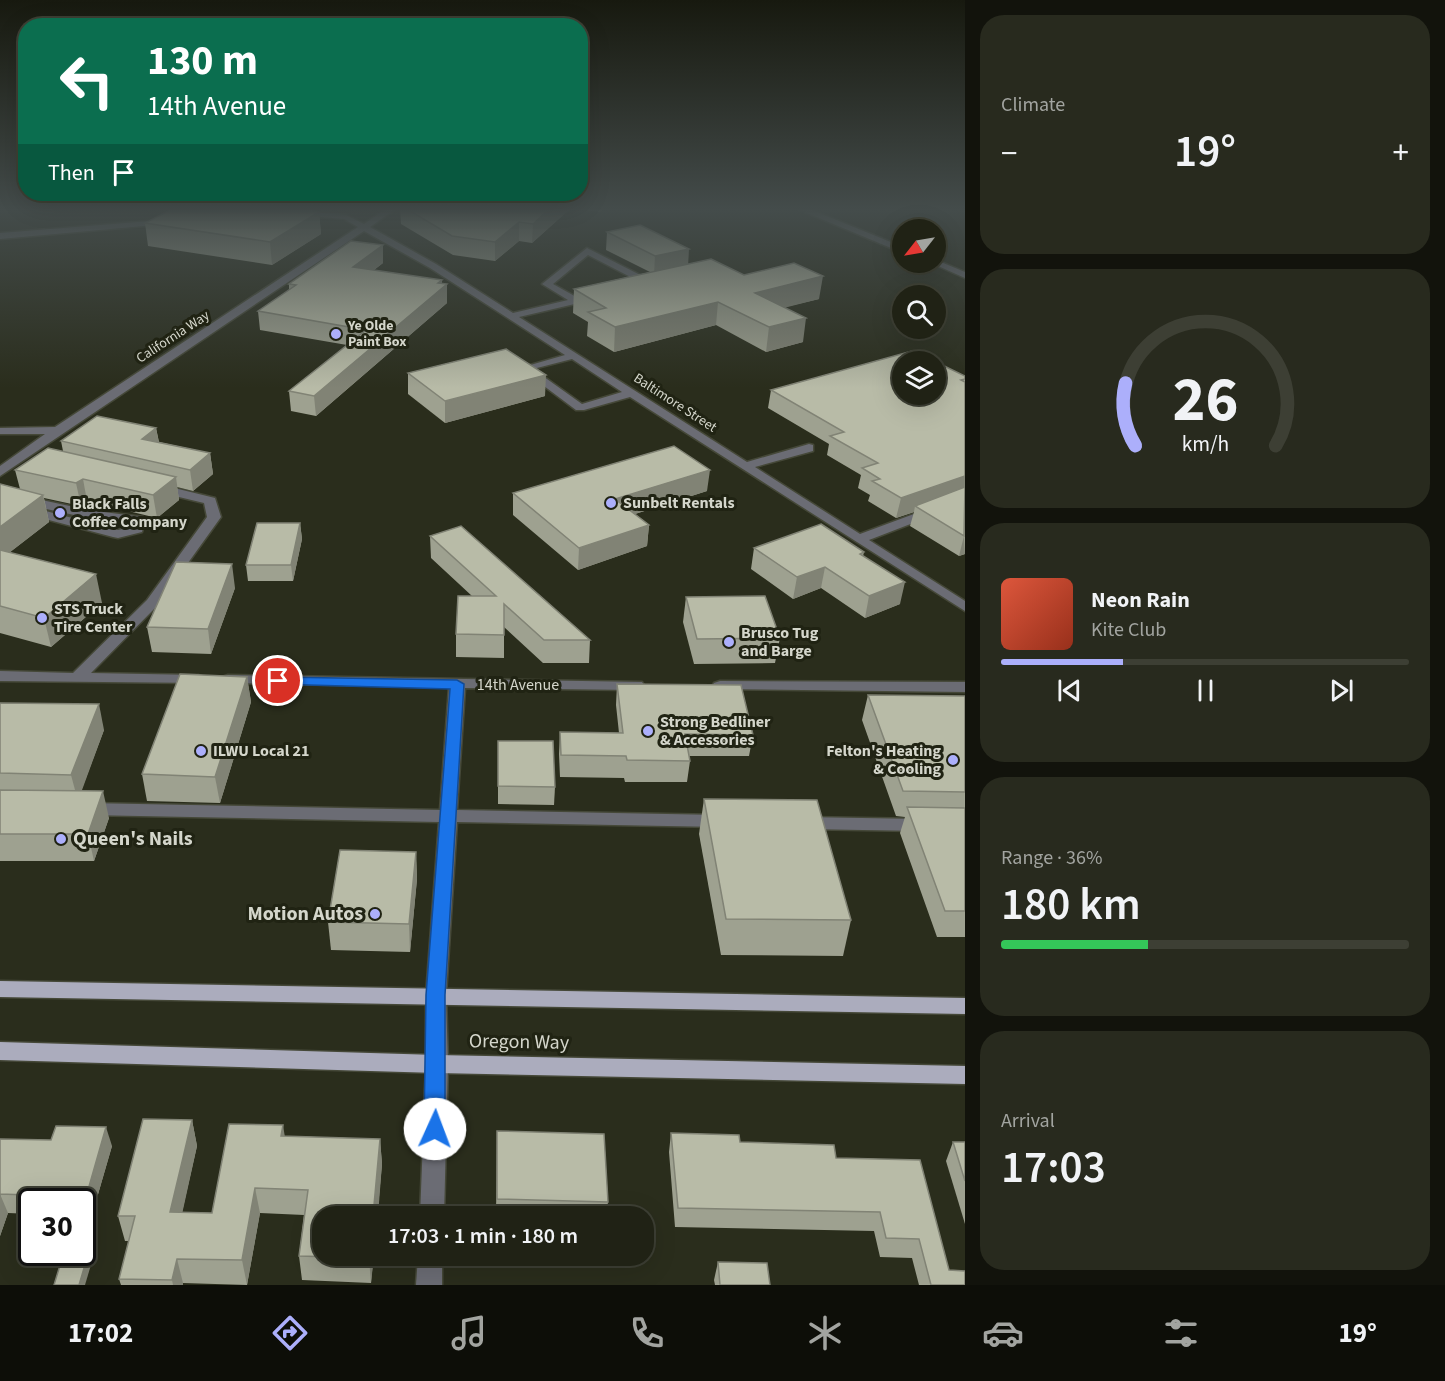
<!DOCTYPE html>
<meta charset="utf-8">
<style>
:root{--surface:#202215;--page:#282a1e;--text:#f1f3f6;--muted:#a2a4a0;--line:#3d3f34;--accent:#acaffb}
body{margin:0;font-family:"Source Sans 3",sans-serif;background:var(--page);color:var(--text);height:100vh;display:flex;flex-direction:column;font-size:22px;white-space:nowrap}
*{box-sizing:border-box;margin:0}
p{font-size:20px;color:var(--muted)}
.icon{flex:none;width:33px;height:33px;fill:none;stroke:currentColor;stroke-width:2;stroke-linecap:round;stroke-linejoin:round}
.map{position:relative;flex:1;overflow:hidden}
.sheet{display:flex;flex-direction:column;gap:15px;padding:15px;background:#12130c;width:480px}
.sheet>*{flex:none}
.banner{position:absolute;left:18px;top:18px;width:570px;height:183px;border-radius:24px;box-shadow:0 6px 24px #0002,0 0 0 2px var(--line);background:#0b6e4f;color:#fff;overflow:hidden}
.needle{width:39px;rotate:239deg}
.controls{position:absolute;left:892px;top:219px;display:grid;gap:12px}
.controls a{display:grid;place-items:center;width:54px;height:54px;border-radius:50%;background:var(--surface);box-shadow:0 6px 24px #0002,0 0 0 2px var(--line);font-size:30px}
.speed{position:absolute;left:18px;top:1188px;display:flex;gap:12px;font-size:30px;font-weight:700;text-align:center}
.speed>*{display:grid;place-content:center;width:78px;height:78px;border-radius:50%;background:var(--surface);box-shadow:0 6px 24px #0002,0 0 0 2px var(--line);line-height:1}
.speed .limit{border:3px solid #111;border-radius:9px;background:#fff;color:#111}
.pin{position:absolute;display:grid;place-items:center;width:51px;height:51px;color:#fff;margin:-26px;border:3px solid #fff;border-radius:50%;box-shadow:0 2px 6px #0007}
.me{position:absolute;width:66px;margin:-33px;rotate:2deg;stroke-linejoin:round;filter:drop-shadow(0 0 4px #0008)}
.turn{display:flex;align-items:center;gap:21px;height:126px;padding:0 30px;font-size:27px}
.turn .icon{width:78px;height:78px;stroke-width:2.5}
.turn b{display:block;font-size:42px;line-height:51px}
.then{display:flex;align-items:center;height:57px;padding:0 30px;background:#0003;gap:12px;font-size:22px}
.big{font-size:45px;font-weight:600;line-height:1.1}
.sheet .tile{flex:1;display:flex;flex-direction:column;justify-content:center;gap:9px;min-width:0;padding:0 21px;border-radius:24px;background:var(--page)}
.sheet .dial{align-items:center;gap:0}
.dial svg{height:156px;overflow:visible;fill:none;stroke:var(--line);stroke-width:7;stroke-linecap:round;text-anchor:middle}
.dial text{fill:var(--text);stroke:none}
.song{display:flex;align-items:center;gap:18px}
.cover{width:72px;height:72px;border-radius:9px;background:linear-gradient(135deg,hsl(10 70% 55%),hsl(10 70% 35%))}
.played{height:6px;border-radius:3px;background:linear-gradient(90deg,var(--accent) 30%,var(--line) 30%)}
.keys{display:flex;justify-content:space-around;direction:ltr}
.heat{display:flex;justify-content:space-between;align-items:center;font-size:33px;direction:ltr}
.charge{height:9px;border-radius:4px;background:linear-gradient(90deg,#34c759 36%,var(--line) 0)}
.trip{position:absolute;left:312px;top:1206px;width:342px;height:60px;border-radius:24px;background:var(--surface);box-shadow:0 6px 24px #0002,0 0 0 2px var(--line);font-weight:600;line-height:60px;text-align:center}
.tabs{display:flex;height:96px;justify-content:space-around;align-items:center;background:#0d0e08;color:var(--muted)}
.tabs .icon{width:42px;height:42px}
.tabs .selected{color:var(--accent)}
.tabs b{font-size:27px;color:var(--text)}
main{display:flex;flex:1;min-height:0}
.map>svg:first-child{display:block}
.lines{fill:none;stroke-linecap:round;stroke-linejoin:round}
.minor-casing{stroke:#454838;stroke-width:3}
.major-casing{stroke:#454838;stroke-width:3}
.minor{fill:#6b6c74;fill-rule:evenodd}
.major{fill:#abacbd;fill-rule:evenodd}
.wall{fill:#9ea190}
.shaded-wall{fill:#818375}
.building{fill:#b8bba7;stroke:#818375;stroke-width:1.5}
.route{fill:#1a73e8;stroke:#114b97;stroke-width:1.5}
.poi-dot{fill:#acaffb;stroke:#202313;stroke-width:2}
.labels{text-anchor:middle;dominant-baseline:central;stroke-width:6;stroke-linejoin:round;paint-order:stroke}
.far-poi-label{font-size:14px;font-weight:bold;fill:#d4d6cb;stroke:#202313;text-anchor:start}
.far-street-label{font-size:14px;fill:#d4d6cb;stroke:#202313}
.poi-label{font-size:16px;font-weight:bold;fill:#d4d6cb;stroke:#202313;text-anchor:start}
.street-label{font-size:16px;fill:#d4d6cb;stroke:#202313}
.near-poi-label{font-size:20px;font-weight:bold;fill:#d4d6cb;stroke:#202313;text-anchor:start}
.near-street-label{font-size:20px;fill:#d4d6cb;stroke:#202313}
</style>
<main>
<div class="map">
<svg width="965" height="1285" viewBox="0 0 965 1285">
<rect width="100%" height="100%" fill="#2a2d1c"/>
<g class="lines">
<defs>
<g id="minor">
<path d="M387,208h10l-27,19 66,37 77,49 55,-13 -26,-16 45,-36 67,34v4l-9,1 -1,-3 -56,-29 -35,29 25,14 18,-3v4l-77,18 228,145 62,-18 4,1v6l-58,16 105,67 105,-39v8l-96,37 96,61v10l-335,-214 -46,13h-8l-56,-42 45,-13 -135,-87 -66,-37 -364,245v-10l45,-32h-45v-6l55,-1 303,-200 -14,-8 -46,-4 -4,-2 1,-2 51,4 18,9zM572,359l50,33 -40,12 -49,-35z"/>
<path d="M795,208h12l96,39v6z"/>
<path d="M163,220l4,2 -1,2 -166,15v-6z"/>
<path d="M936,260l29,12v6l-36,-16h7z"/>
<path d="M158,484l57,14 6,19 -64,89 -66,67 107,2 6,2 2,3 -2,3 -204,-2v-10l73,2 74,-73 60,-83 -3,-14 -50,-12 -2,-3z"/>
<path d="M0,491l88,19 55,7 2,3 -3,12 -24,6 -5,-1 -113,-30v-8l118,31 13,-3v-4l-43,-5 -88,-19z"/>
<path d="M228,675l414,7 2,3 -8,5 -171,-2 -8,122 263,5 6,2 3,4 -3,4 -6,2 -263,-5 -11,173 2,69 -4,152h-24l6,-152v-69l13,-173 -352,-7 -6,-2 -3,-4 3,-4 6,-2 353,7 9,-123 -227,-4 -2,-3 2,-3z"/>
<path d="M720,681l245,1v10l-251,-3 -2,-3 2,-3z"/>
<path d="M804,817l117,2 6,2 3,4 -3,4 -6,2 -117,-2 -6,-2 -3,-4 3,-4z"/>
<path d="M418,1256h24v29h-26z"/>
</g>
<g id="major">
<path d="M0,981l965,17v16l-965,-17z"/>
<path d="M0,1042l437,13 528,11v18l-528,-11 -437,-13z"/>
</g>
</defs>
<use href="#minor" class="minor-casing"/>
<use href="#major" class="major-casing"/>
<use href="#minor" class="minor"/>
<use href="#major" class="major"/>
</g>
<g class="wall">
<path d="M400,208h171l-39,35 -13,-2 -24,20 -42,-6 -52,-31z"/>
<path d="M572,208h32l-4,4z"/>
<path d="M188,211l131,1 2,22 -49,31 -124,-19 -3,-23z"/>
<path d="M607,232l81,32 56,11 75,24 -34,8 18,35 -37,10 -50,-27 -102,27 -27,-16 1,-14 -15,-9 1,-24 76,-17 -44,-22z"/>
<path d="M383,245v18l-9,7 73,14v19l-131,113 -25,-5 -2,-20 58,-46 -87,-15 -2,-19 31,-21v-6z"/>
<path d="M408,373l137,23 -100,27 -37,-29z"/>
<path d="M965,376v178l-6,2 -49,-30 4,-14 -18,6 -28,-17 2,-6 -12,-7 3,-13 -34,-20 2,-11 -61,-36 3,-18z"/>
<path d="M156,428l3,14 51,11 3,21 -20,17 -16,-4 2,13 -22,18 -70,-17 -6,5 -37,-8 5,24 -39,30 92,51 -51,44 -51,-14v-149l20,5 -5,-19 48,-19 -2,-10z"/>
<path d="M707,491l-72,23 14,11 -2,21 -69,24 -65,-55v-22z"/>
<path d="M300,523l2,16 -9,42h-45l-2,-16z"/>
<path d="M430,536l160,104 -1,23h-46l-39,-36v31l-48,-1v-23l16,-38 -41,-38z"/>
<path d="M754,548l110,4 -1,4 37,48 -35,14 -44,-30 -28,11 -42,-30z"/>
<path d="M235,588l-24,66 -59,-2 -5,-25z"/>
<path d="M686,597l94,41 -5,25 -81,1 -11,-42z"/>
<path d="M247,677l4,25 -31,101 -73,-2 -5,-27z"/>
<path d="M617,684l136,51 -4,21h-60l1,5 -3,21h-62l-1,-4 -64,-1 -1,-23 1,-22 59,1 -3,-28z"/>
<path d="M868,695l97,1v241h-28l-37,-104 5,-16 -9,-1 -34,-96z"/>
<path d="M0,703l104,27 -23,61 28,27 -15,43h-94z"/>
<path d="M498,741l57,46 -1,18 -56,-1z"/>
<path d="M704,799l147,121 -8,36 -122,-1 -22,-121z"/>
<path d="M416,852l1,27 -7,73 -79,-2 -3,-28z"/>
<path d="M192,1120l5,26 -15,66 30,1 73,-77 95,3 2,25 -11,119 -69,-3 -3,-24 5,-41 -44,-2 -13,72 -64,-2v2h-62l-2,-6 10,-38h-4l-7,-25z"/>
<path d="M497,1131l111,71 -2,14h-110z"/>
<path d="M671,1133l69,9 96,16 84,2 29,110 16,15h-46l-7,-27 -32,-1 -6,-26 -199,-4 -6,-75z"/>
<path d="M0,1139l112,7 -20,69h-10v-13h-50v12l-24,-1 -8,23z"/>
<path d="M953,1142h12v82l-19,-63z"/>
<path d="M718,1262l52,23h-55l-1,-5z"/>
</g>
<g class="shaded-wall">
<path d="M550,208h21l-39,35 1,-19z"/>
<path d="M319,212l2,22 -49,31 -2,-23z"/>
<path d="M519,222v19l-24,20v-19z"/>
<path d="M383,245v18l-29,22 -1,-18z"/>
<path d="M689,249l-1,18 -34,8 1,-19z"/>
<path d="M823,276l-4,23 -67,17 3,-23z"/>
<path d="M442,280v9l5,-5v19l-131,113 -2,-20z"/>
<path d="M718,302l-2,23 -102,27 1,-25z"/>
<path d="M806,318l-3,24 -37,10 3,-25z"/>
<path d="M546,375l-1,21 -100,27v-22z"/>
<path d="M156,428l4,20 -18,-9z"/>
<path d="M210,453l3,21 -20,17 -3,-21z"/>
<path d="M710,470l-3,21 -94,30 2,-22z"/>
<path d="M965,476v18l-50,12 -1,6 -18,6 5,-20z"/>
<path d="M176,477l3,23 -22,18 -4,-23z"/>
<path d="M83,479l4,22 -6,5 -5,-23z"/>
<path d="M43,495l6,27 -49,38v-33z"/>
<path d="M300,523l2,16 -9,42 -2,-16z"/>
<path d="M649,525l-2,21 -69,24 1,-22z"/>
<path d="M964,536l1,18 -6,2z"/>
<path d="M232,564l3,24 -24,66 -3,-25z"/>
<path d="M825,567l-4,21 -28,11 4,-22z"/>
<path d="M96,574l6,29 -51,44 -7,-29z"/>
<path d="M905,582l-5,22 -35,14 4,-22z"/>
<path d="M247,677l4,25 -31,101 -5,-26z"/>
<path d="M99,704l5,26 -26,71 -7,-26z"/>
<path d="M103,791l6,27 -15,43 -6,-27z"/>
<path d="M416,852l1,27 -7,73 -1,-28z"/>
<path d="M192,1120l5,26 -20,91 -7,-25z"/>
<path d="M283,1125l4,25 -6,-14z"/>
<path d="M106,1127l6,19 -20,69 -6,-18z"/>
<path d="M380,1139l2,25 -4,52h-5z"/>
<path d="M255,1188l5,25 -13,72 -5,-25z"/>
<path d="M0,1194l8,19 -8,23z"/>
<path d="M90,1248l3,10 -8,27h-6z"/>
<path d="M369,1256h5l-3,27 -2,-25z"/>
<path d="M177,1259l6,24v2h-10l-1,-5z"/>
</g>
<g class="building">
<path d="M193,208h12l17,3 5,-3h67l25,4 -49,30 -125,-19 27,-14 16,2z"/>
<path d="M405,208h145l-17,16 -14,-2 -24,20 -43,-6z"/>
<path d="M640,225l49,24 -34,7 -48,-24z"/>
<path d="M351,241l32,4 -30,22 89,13 -4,3 9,1 -133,112 -25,-5 77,-61 -108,-19 38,-26 -7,-1z"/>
<path d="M711,259l33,16 50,-12 29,13 -68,17 51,25 -37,9 -51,-25 -103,25 -27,-15 18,-4 -32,-19z"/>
<path d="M506,349l40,26 -101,26 -37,-28z"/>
<path d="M912,351l23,11h-32v32h33v-32l29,14v3l-4,1 4,2v94l-64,22 -29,-17 8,-2 -18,-11 16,-5 -48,-27 14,-4 -73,-42z"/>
<path d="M97,416l59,12 -14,11 68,14 -20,17 -129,-29z"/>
<path d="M674,446l36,24 -95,29 34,26 -70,23 -66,-55z"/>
<path d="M48,448l128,29 -23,18 -70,-16 -7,4 -61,-13z"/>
<path d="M0,484l43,11 -43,32z"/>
<path d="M965,487l-1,49 -49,-30z"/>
<path d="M257,523h43l-9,42h-45z"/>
<path d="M821,524l43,28 -4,2 45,28 -36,14 -44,-29 -28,10 -43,-29z"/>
<path d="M461,526l129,114h-46l-40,-36v31l-48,-1 2,-38h38l-66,-60z"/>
<path d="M0,550l96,24 -52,44 -44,-12z"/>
<path d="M176,562l56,2 -24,65 -61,-2z"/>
<path d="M765,596l15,42 -83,1 -11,-42z"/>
<path d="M180,674l67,3 -32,100 -73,-3z"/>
<path d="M617,684l124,1 12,50 -68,-1 5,27 -63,-1 -1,-4 -65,-1 -1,-23 63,1z"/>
<path d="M868,695l97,1v96l-62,-1z"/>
<path d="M0,703l99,1 -28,71 -71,-2z"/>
<path d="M498,741h55l2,46 -57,-1z"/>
<path d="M0,790l103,1 -15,43h-88z"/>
<path d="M704,799l113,1 34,120 -125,-1z"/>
<path d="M907,807l58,1v103h-20z"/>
<path d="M340,850l76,2 -7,72 -81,-2z"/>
<path d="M143,1119l49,1 -22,92 42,1 17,-89 54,1 -2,11 99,3 -7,77h-51v40h47v2l-70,-2 9,-66 -53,-2 -13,72 -65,-1 -5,21 -53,-1 16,-63h-17z"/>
<path d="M56,1126l50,1 -20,70 -86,-3v2v-57l51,1z"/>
<path d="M497,1131l107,3 4,68 -111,-3z"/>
<path d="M671,1133l68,2 1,7 94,3 2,13 84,2 29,110 16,1v14h-34l-12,-46 -33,-1 -6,-26 -202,-4z"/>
<path d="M953,1142h12v39z"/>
<path d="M82,1248h8l-11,37h-25l10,-33h18z"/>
<path d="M718,1262l49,1 3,22h-50z"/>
</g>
<linearGradient id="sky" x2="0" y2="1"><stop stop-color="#17190f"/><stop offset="0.54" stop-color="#444c4b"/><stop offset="1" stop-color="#444c4b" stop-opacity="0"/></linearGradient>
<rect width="965" height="388" fill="url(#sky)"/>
<path class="route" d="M278,677l179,3 7,4 -19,311v134l-3,7 -7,3 -8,-3 -3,-7 2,-134 24,-306 -177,-5 -2,-3z"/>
<g class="poi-dot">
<circle cx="336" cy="334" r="6"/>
<circle cx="611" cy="503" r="6"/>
<circle cx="60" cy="513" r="6"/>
<circle cx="42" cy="618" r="6"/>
<circle cx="729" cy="642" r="6"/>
<circle cx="648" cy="731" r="6"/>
<circle cx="201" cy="751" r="6"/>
<circle cx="953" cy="760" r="6"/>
<circle cx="61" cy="839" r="6"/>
<circle cx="375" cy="914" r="6"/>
</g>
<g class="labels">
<g class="far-poi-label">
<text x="348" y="326">Ye Olde<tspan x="348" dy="16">Paint Box</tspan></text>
</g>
<g class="far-street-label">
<text transform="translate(173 337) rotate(-33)">California Way</text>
<text transform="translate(675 403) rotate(33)">Baltimore Street</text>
</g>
<g class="poi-label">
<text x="623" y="503">Sunbelt Rentals</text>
<text x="72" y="504">Black Falls<tspan x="72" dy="18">Coffee Company</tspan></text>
<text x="54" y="609">STS Truck<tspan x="54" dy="18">Tire Center</tspan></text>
<text x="741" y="633">Brusco Tug<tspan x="741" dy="18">and Barge</tspan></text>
<text x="660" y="722">Strong Bedliner<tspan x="660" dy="18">&amp; Accessories</tspan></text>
<text x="213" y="751">ILWU Local 21</text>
<text x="941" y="751" text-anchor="end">Felton's Heating<tspan x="941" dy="18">&amp; Cooling</tspan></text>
</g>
<g class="street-label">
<text x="518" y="685">14th Avenue</text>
</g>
<g class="near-poi-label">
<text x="73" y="839">Queen's Nails</text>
<text x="363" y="914" text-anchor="end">Motion Autos</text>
</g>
<g class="near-street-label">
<text transform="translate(519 1042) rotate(1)">Oregon Way</text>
</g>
</g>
</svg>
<div class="controls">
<a><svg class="needle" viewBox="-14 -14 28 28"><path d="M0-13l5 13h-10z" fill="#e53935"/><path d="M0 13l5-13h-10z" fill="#a2a4a0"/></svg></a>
<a><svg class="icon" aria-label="search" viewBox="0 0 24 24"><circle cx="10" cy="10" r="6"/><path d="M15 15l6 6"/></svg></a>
<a><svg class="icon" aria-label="layers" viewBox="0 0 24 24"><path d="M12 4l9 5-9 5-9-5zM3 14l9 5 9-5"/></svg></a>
</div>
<div class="speed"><div class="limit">30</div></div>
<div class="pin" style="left:278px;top:681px;background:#d93025"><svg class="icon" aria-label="arrive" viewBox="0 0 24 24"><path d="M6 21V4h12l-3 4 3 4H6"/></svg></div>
<svg class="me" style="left:435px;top:1129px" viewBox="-20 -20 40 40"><circle r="19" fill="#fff"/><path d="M0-13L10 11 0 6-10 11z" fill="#1a73e8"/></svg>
<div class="trip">17:03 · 1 min · 180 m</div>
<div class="banner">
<div class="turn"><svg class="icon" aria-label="left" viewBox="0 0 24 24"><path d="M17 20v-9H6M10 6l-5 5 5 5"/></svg><div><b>130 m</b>14th Avenue</div></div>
<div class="then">Then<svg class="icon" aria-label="arrive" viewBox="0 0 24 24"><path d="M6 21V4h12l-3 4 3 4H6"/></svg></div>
</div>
</div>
<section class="sheet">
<div class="tile"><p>Climate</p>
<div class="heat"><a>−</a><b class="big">19°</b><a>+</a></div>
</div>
<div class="tile dial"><svg viewBox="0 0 100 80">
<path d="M14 69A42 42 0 1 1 86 69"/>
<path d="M14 69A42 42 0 0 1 9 37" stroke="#acaffb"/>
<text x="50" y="56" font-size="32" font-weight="700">26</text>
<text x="50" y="72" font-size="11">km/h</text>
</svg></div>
<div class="tile">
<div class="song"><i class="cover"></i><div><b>Neon Rain</b><p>Kite Club</p></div></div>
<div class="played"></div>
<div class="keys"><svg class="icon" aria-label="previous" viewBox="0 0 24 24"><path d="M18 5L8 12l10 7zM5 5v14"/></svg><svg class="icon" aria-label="pause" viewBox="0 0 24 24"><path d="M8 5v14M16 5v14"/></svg><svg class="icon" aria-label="next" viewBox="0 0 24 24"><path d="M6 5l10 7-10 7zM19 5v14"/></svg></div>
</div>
<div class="tile"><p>Range · 36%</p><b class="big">180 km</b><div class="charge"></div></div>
<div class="tile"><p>Arrival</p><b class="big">17:03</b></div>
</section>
</main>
<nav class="tabs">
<b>17:02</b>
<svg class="icon selected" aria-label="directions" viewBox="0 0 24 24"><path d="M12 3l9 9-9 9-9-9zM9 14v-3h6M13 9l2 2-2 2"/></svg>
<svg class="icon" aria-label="music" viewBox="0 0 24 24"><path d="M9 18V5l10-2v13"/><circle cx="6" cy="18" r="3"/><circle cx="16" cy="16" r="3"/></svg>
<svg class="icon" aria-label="phone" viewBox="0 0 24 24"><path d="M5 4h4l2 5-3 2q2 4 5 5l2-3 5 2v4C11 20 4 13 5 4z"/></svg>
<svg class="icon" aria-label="climate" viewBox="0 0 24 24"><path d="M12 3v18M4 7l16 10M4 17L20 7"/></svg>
<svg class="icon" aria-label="car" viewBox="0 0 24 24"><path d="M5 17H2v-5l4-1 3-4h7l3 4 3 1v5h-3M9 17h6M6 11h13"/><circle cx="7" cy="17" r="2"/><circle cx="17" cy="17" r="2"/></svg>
<svg class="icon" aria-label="filters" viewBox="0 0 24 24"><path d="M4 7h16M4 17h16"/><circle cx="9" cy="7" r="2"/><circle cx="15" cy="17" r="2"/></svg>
<b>19°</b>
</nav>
